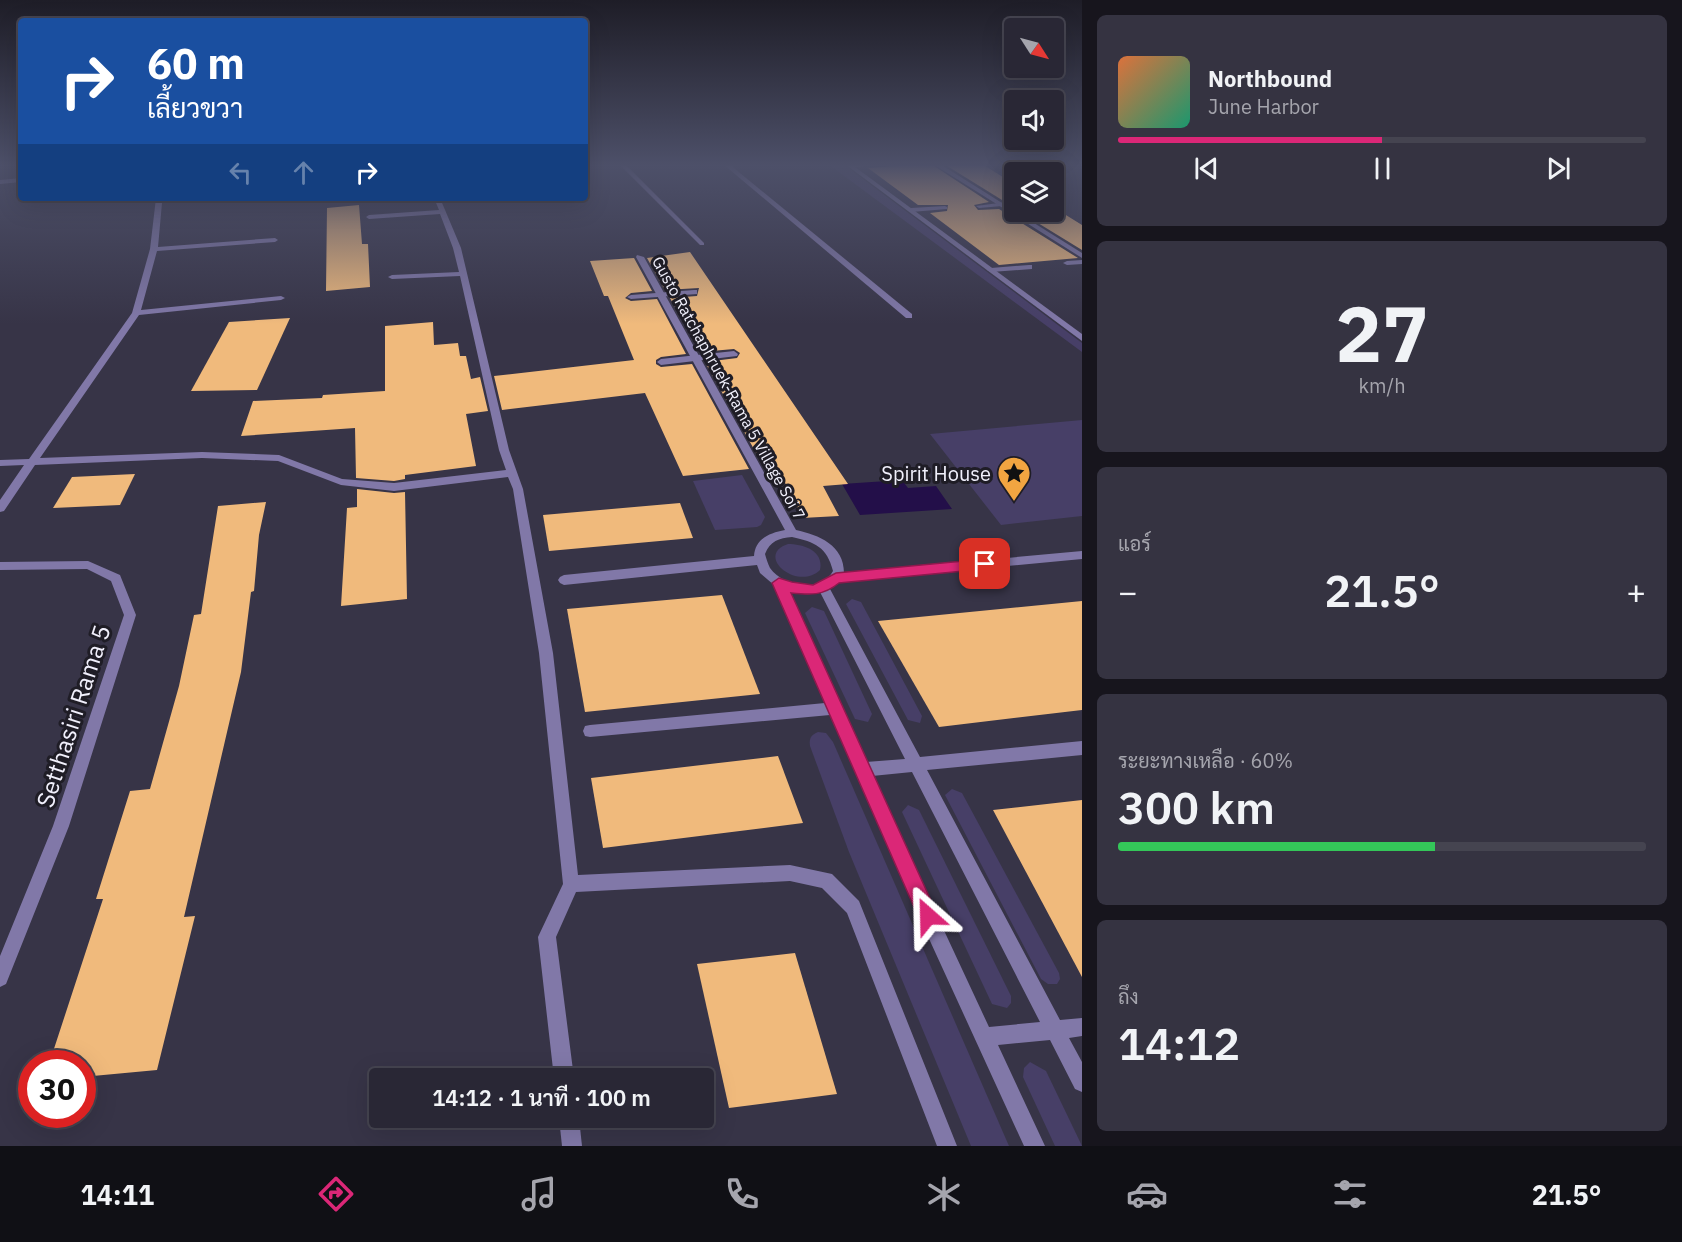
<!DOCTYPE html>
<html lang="th">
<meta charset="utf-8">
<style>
:root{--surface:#292735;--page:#353341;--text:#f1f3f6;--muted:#a5a5ad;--line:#454450;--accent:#db2777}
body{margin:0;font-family:"IBM Plex Sans",Sarabun,sans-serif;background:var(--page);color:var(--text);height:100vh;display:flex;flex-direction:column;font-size:22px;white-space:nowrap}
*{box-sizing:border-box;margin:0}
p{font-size:20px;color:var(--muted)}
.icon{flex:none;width:33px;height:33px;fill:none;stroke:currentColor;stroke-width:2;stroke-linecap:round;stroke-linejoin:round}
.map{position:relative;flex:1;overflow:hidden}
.side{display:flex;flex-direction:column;gap:15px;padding:15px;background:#17151d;width:600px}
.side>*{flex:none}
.hud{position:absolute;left:18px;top:18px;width:570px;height:183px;border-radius:6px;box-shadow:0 6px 24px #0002,0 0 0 2px var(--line);background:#1a4fa0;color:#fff;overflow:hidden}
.needle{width:39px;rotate:126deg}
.buttons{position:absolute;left:1004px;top:18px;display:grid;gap:12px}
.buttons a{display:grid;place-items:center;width:60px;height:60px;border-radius:6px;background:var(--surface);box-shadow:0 6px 24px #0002,0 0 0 2px var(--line);font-size:30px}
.speed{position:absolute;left:18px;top:1050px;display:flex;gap:12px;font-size:30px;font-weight:700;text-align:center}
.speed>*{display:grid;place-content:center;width:78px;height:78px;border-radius:50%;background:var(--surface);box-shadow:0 6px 24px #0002,0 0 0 2px var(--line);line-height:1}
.speed .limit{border:9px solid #d22;background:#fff;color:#111}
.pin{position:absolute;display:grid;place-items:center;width:51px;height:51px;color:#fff;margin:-26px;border-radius:12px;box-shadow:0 3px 9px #0006}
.me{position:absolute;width:66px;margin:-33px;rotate:335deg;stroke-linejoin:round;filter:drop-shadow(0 0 4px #0008)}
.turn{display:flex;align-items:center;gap:21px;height:126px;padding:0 30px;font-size:27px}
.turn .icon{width:78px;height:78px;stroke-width:2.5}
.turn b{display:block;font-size:42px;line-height:51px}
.lanes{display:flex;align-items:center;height:57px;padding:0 30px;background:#0003;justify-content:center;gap:30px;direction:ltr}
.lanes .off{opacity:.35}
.big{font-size:45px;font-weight:600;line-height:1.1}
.side .tile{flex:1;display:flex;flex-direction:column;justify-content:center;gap:9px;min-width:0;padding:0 21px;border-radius:9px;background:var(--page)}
.side .dial{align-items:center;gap:0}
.dial b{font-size:78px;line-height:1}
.song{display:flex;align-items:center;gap:18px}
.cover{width:72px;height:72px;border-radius:9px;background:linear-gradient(135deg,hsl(20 70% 55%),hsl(160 70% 35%))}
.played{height:6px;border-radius:3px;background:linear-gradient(90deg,var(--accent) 50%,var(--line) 50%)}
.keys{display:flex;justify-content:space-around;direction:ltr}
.heat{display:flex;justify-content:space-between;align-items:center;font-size:33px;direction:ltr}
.charge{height:9px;border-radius:4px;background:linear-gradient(90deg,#34c759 60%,var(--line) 0)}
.trip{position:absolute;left:369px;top:1068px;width:345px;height:60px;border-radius:6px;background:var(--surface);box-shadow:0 6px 24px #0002,0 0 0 2px var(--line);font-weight:600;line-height:60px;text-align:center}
.tab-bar{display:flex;height:96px;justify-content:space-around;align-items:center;background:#101015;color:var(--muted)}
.tab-bar .icon{width:42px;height:42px}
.tab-bar .current{color:var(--accent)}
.tab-bar b{font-size:27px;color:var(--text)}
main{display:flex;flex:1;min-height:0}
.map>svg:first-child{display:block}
.green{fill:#473f67}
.water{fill:#230f49}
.building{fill:#f0ba7c}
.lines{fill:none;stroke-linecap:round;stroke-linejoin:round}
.lane{fill:#8178a8;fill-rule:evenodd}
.street{fill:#8178a8;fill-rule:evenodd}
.route{fill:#db2777;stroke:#8e194d;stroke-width:1.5}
.labels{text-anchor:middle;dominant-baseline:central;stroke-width:6;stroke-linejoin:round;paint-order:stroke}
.far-street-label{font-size:16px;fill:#f1f0fc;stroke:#1f1d26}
.poi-label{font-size:20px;fill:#f1f0fc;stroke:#1f1d26;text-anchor:end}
.near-street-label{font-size:24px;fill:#f1f0fc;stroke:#1f1d26}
</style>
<main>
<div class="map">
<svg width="1082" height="1146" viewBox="0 0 1082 1146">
<rect width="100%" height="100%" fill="#373447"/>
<g class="green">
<path d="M828,164h15l239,179v9z"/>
<path d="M1082,420v96l-81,9 -71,-91z"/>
<path d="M742,475l23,42 -4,8 -4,2 -42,3 -22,-49z"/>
<path d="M788,544c16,0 36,7 32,26 -23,22 -66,-15 -32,-26z"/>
<path d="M852,599l9,3 61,114 -2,7 -12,-3 -62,-116z"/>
<path d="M812,607l12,4 48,103 -4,8 -13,-3 -50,-106z"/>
<path d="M818,732l8,1 7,9 176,404h-38l-122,-294 -39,-106c-1,-8 1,-11 8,-14z"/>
<path d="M952,789l10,4 97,180 1,6 -3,5h-9l-7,-5 -96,-184z"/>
<path d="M908,805l11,5 92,186v7l-4,5 -15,-4 -90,-192z"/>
<path d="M1030,1062l16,9 36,75h-27l-32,-69 1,-9z"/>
</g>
<path class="water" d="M902,480l6,8 28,-2 16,23 -92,6 -18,-31z"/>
<g class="building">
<path d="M931,164l58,38 -15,3 4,5 21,-1 79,49 -79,7 -69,-52 17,-2 1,-6h-30l-50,-37z"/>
<path d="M944,164h38l32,20v15l-12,1z"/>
<path d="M359,205l3,39h6l2,43 -44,4 1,-83z"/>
<path d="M1053,207l29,18v25l-62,-38h33z"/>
<path d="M690,252l158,232 -25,2 16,30 -37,2 -25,-52 -13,1 -59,-105 32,-4 3,-5 -6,-4 -34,3 -30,-54 27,-2 2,-8 -34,2 -18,-32z"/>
<path d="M634,258l18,33 -21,2 -6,5 6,3 26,-2 29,55 -25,3 -5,3v4l5,3 31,-3 57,105 -66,7 -38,-83 -143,17 -8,-34 140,-16 -26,-64h-4l-14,-35z"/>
<path d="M290,318l-33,72 -66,1 38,-69z"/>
<path d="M433,322l1,23 24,-2 2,13h6l5,23 9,-2 8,34 -22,3 10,52 -71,9v4l-11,2 -38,-3 -1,-50 -114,8 12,-35 69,-3 1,-3 62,-4v-65z"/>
<path d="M135,474l-15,31 -67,3 19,-31z"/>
<path d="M357,489l37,4 11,-1 2,107 -66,7 6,-98 10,-1z"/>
<path d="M266,502l-7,33 -5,56 -3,1 -10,80 -57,245 11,-1 -38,154 -75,7v-13h-33l54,-165h-7l34,-108 20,-2 29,-103 15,-71 7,-1 17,-108z"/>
<path d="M680,503l13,35 -144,13 -6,-36z"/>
<path d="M722,595l38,99 -175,18 -18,-103z"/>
<path d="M1082,601v109l-143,17 -61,-106z"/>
<path d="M778,756l25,67 -200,25 -12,-70z"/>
<path d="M1082,800v177l-89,-167z"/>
<path d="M795,953l42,141 -108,14 -32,-144z"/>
</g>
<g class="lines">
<g class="lane">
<path d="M856,164h25l-31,4 -3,-2z"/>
<path d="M1014,201v4l-35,3 -3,-2z"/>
<path d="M945,206l2,1v2l-36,3 -3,-2 3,-2z"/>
<path d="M1082,260v4l-15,1 -4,-2 4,-2z"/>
<path d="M1029,265h3v4l-41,3 -4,-2 4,-2z"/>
<path d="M694,290h3v4l-66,5 -4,-2 4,-2z"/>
<path d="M734,351l4,3 -1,2 -76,9 -4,-3 4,-3z"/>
</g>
<g class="street">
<path d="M619,164h6l79,79v2h-4z"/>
<path d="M723,164h6l183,150v4h-6z"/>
<path d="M845,164h6l231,170v7z"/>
<path d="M933,164h7l142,89v5z"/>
<path d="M21,178v4l-21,2v-4z"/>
<path d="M156,198h43l-37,5 -4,44 117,-9 3,2 -3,2 -118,9 -16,59 140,-14 4,2 -4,2 -142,15 -99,143 162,-6 77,3 63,24 52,4 112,-13 -7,-20 -39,-174 -68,3 -4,-2 4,-2 67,-3 -6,-24 -13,-34 -71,5 -3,-2 3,-2 70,-5 -5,-12h6l21,50 48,202 14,39 30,164 25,222 212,-10 42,9 27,27 98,245h-20l-90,-233 -25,-25 -32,-7 -214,11 -20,45 18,141h-20l-16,-141 25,-53 -24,-231 -26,-164 -5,-12 -114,14 -53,-6 -63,-24 -76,-3 -167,7 -31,46 -4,1v-12l24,-35 -24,1v-6l29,-1 103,-146 18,-64z"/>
<path d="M637,255l7,2 152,273c23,5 48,15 48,43l238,-22v8l-243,23 -9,7 90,168 162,-16v14l-155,15 133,250 22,-2v18l-13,2 13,24v30l-7,-3 -25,-49 -52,5 47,101h-21l-121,-264 -73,-167 -240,22 -5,-1 -2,-5 2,-5 5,-1 235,-22 -51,-118 -14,-12 -3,-8 -193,20 -4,-2 -2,-3 2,-3 4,-2 190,-19c1,-17 15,-23 31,-26l-149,-273zM792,537c23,5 35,10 41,34 -12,22 -50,16 -63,-3 -2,-4 -4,-10 -5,-14 5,-13 14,-16 27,-17zM789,591l18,3 13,-2 85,167 -39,3zM912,772l128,250 -51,5 -117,-251z"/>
<path d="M88,561l32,14 16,40 -67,211 -63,158 -6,3v-31l53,-130 71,-211 -13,-34 -24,-12 -87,1v-8z"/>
<path d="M559,1118h20l3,28h-20z"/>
</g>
</g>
<linearGradient id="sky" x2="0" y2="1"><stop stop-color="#1e1d27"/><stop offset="0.51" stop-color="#4d5069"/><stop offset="1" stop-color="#4d5069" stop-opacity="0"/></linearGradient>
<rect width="1082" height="324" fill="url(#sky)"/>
<path class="route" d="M985,559l6,5 -6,5 -146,14c-16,13 -29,12 -48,10l147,323 -3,7 -7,3 -7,-3 -149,-340 7,-5 13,4 21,3 23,-12z"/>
<defs>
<symbol id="sight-pin" viewBox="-11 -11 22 30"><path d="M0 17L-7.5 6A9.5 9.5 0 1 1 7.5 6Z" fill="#f2a541" stroke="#1f1d26"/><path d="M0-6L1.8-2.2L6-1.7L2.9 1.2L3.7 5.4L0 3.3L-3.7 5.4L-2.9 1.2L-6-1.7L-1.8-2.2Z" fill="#111"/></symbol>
</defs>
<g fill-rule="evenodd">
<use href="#sight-pin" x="995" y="454" width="38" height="52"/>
</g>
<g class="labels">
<g class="far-street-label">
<text transform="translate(729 388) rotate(61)">Gusto Ratchaphruek-Rama 5 Village Soi 7</text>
</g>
<g class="poi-label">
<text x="991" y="473">Spirit House</text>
</g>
<g class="near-street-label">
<text transform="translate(73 716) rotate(-72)">Setthasiri Rama 5</text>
</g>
</g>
</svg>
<div class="buttons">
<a><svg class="needle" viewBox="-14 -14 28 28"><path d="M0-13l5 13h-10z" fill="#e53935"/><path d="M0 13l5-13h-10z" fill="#a5a5ad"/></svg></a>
<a><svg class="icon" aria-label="sound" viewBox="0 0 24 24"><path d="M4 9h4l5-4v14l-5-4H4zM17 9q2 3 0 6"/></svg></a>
<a><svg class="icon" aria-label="layers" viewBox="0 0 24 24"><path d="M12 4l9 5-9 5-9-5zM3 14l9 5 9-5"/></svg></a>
</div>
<div class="speed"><div class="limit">30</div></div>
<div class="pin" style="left:985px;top:564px;background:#d93025"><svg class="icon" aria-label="arrive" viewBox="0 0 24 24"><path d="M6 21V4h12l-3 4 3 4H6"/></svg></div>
<svg class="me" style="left:928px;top:916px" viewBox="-20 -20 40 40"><path d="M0-17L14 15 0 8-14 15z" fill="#db2777" stroke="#fff" stroke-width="4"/></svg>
<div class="trip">14:12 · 1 นาที · 100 m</div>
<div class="hud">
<div class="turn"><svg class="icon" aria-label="right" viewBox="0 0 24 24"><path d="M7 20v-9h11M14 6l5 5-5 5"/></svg><div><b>60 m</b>เลี้ยวขวา</div></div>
<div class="lanes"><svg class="icon off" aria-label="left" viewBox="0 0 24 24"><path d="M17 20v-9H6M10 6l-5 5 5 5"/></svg><svg class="icon off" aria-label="ahead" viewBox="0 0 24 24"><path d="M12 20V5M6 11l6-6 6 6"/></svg><svg class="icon" aria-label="right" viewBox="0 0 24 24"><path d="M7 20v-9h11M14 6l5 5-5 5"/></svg></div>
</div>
</div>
<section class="side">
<div class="tile">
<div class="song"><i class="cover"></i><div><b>Northbound</b><p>June Harbor</p></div></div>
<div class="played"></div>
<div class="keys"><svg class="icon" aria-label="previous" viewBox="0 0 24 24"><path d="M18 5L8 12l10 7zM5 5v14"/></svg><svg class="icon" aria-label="pause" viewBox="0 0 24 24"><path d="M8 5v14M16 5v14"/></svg><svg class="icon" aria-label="next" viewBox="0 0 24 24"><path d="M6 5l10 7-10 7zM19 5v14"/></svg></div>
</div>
<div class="tile dial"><b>27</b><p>km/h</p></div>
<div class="tile"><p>แอร์</p>
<div class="heat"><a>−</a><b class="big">21.5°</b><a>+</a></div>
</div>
<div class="tile"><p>ระยะทางเหลือ · 60%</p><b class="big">300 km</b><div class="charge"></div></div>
<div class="tile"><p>ถึง</p><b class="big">14:12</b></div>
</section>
</main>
<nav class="tab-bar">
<b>14:11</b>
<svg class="icon current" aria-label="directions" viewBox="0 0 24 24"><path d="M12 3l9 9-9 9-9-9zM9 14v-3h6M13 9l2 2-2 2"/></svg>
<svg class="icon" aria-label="music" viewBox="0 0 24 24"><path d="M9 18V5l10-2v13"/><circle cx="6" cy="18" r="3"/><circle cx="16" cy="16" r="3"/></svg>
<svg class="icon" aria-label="phone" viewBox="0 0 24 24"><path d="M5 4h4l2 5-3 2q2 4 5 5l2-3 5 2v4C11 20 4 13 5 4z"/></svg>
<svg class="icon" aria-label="climate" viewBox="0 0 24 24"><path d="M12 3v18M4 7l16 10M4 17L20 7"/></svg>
<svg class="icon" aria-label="car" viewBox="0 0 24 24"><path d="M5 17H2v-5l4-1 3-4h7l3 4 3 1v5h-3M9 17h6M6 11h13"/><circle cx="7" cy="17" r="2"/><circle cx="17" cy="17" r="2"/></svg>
<svg class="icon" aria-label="filters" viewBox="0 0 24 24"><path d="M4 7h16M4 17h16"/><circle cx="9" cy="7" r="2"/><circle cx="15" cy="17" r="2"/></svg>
<b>21.5°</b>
</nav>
